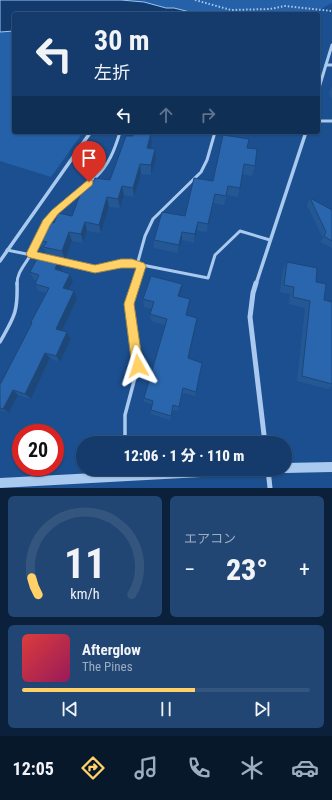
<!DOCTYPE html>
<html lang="ja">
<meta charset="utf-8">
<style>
:root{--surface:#143b6b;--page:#214673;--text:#f1f3f6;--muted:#9dadc1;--line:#33557e;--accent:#ffd166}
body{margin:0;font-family:"Roboto Condensed","Noto Sans JP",sans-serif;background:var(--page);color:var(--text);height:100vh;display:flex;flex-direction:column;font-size:15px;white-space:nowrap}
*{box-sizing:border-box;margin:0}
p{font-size:13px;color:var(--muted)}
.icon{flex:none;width:22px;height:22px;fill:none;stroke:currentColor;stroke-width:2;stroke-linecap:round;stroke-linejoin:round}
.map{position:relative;height:488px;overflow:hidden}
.drawer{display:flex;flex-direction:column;gap:8px;padding:8px;background:#0b203b;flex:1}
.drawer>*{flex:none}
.guide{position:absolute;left:12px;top:12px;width:308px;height:122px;border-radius:4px;box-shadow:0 1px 3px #0004,0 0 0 1px var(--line);background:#143b6b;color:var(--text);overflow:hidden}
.speed{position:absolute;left:12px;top:424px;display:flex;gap:8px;font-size:20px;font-weight:700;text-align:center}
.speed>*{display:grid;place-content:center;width:52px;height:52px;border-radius:50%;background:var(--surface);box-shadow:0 1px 3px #0004,0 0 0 1px var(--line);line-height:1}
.speed .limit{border:6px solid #d22;background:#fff;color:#111}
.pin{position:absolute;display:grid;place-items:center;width:34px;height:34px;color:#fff;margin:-41px -17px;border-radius:50% 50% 50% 0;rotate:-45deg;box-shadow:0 0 4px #0007}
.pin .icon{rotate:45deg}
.me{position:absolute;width:44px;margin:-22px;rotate:354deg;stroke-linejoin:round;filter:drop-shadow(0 0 3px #0008)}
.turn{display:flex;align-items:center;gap:14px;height:84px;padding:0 16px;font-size:18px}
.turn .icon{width:52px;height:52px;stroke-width:2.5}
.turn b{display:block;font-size:28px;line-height:34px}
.lanes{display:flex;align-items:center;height:38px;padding:0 16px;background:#0003;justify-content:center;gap:20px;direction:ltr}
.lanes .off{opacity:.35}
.big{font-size:30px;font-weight:800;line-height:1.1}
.drawer .tile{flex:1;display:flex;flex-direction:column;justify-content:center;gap:6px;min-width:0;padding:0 14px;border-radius:6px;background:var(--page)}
.drawer .dial{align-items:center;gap:0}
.dial svg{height:104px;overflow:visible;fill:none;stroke:var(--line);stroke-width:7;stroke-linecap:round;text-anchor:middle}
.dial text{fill:var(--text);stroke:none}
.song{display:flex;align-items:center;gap:12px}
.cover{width:48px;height:48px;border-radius:6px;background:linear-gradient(135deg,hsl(0 70% 55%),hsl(330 70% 35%))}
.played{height:4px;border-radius:2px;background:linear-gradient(90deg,var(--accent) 60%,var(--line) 60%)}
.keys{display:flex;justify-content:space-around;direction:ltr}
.heat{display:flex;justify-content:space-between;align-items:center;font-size:22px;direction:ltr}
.drawer .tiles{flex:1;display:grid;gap:8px;grid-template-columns:1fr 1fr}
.tile:last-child{grid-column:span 2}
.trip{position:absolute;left:76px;top:436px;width:216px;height:40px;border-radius:20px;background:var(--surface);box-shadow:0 1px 3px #0004,0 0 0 1px var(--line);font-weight:800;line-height:40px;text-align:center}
.dock{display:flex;height:64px;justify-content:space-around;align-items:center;background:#08182b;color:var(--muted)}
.dock .icon{width:28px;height:28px}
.dock .current{color:var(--accent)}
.dock b{font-size:18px;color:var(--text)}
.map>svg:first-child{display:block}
.green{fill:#2461a8}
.water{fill:#123a6d;stroke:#9cc4f0}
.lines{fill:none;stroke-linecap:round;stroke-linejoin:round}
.path{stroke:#a9c9ee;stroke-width:2;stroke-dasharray:1.5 2;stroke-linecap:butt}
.service-far1{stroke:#a9c9ee;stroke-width:3}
.service{stroke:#a9c9ee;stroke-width:3.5}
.minor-far2{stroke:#a9c9ee;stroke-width:3}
.minor-far1{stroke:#a9c9ee;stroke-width:3.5}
.minor{stroke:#a9c9ee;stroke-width:5}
.tertiary{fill:#a9c9ee;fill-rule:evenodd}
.wall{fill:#245895}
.shaded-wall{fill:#1d4779}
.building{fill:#2a66ad;stroke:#1d4779}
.route{fill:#ffd166;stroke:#a68842}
</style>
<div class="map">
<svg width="332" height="488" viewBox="0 0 332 488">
<rect width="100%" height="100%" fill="#1b4f8f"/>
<path class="green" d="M0,0h332v3l-20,11h-298v118h69l-32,45 -51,-16z"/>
<path class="water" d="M0,0h121l23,2 22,6h8l24,6h-184v17l-14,1z"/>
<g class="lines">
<path class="path" d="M195,0l36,10 39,-1 15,-3 47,5"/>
<g class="service-far1">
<path d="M7,250l34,7"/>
<path d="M58,261l37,8 37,-6 76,15 7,-23 25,-24 30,9"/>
<path d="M137,265l8,-29 8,-17 48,-47 6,-12 8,-28"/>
<path d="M17,284c0,-12 8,-19 14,-30 10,-17 17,-35 31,-49 9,-11 23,-18 33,-27 14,-13 20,-29 25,-46"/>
<path d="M135,284l6,-18"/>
</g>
<g class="service">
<path d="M0,342c14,-25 18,-29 17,-59"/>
<path d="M125,443v-28l13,-49 -9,-62 7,-21"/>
</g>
<g class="minor-far2">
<path d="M326,65h6"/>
<path d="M318,91l14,-46"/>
<path d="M318,121h14"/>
</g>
<g class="minor-far1">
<path d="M0,261l90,-128 15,-1"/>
<path d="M256,284l50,-152"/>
</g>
<g class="minor">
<path d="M256,283l-3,10 -3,24 15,126"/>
<path d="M268,469l2,19"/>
</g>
<g class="tertiary">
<path d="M332,462v10l-47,1 -3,-2 -1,-2h4v-6z"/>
<path d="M171,469h91l-2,3 -3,2 -257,14v-10z"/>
</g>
</g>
<g class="wall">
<path d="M332,86v13l-3,-6z"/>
<path d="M151,133l1,10 -2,5 5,1 1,10 -5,16 -10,-1 -7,23 -10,-2 -4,13 -11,-1 -8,26 -14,-2 -4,12 -11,-2 -7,19 -4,-2 2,7 -2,6 9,3 3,8 -4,8 8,9 -15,32 5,1 4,7 -11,23 -10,-4 -19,41 -13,-4 -9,18 -9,-3v-27h1l31,-59 -1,-2 15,-29 -7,-2 -4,-7 1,-3 -2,-1 -4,-8 17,-18 -3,-5h-1l-4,-9 15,-17 18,-7 20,-31 18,-5 23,-44z"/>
<path d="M247,148l8,18 -3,10 -10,-2 -4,23 -11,-2 -3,10 -11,-2 -6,29 -10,-1 -3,12 -12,-3 -4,13 -24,-5v-8l31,-24 28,-35z"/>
<path d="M310,198l22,12v38l-12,-6 3,-4 -16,-33z"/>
<path d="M287,262l29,20 8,18 8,2v84l-4,3 -31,-8 8,-73 -16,-4 1,-10 -10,-2 3,-22z"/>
<path d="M181,291l-1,6 9,9 -2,9 10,3 -9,41 14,4 -7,33 -12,-3 -5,18 -5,-1 -3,10 -19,-6v-4l1,-6 -8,-2v-4l21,-73 -14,-4 -1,-7 2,-5 -8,-2 -1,-8z"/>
</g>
<g class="shaded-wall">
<path d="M151,133l1,10 -4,15 -1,-10z"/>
<path d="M155,149l1,10 -5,16v-10z"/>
<path d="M140,164l1,10 -7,23 -1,-9z"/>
<path d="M122,186l2,9 -4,13 -2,-9z"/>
<path d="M215,194l-2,9 -6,29 1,-8z"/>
<path d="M107,197l2,10 -8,26 -2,-8z"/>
<path d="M85,222l2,9 -4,12 -2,-9z"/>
<path d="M198,222l-1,9 -3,12 1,-9z"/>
<path d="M69,232l3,9 -7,19 -3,-9z"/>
<path d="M182,232v8l-4,13 1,-8z"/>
<path d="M60,257l3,8 -4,12 -4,-8z"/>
<path d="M70,274l3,8 -7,13 -3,-7z"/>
<path d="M182,284l-1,7 -3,13v-8z"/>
<path d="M74,291l3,8 -17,36 -4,-6z"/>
<path d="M190,299l-1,7 -4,16 1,-7z"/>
<path d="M197,318l-1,7 -9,39 1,-6z"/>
<path d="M67,332l4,7 -11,23 -4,-6z"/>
<path d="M45,353l5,5 -19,41 -6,-5z"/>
<path d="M13,390l5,5 -9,18 -6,-4z"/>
</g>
<g class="building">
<path d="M134,132h7l10,1 -4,15 8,1 -4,16 -11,-1 -7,24 -11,-2 -4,13 -11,-2 -8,28 -14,-3 -4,12 -12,-2 -7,19 -19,-4 4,-5 -8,-2 7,-18 8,1 4,-10 14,3 12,-32 8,1 3,-7 15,2 16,-44h7z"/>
<path d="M223,135l26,4 -2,9 10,1 -2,17 -11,-2 -4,24 -12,-2 -2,10 -11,-2 -7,30 -10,-2 -3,12 -13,-2 -3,13 -25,-5 8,-28 23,4 9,-38 19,3z"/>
<path d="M310,198l22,12v31l-8,-5 2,-4z"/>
<path d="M40,253l20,4 -5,12 15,5 -7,14 11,3 -18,38 11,3 -11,24 -11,-3 -20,41 -12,-4 -10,19 -3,-1v-25h1l31,-60 -1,-1 18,-34 -14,-4 4,-9 -9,-3z"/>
<path d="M287,262l30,6 -1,14 10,2 -2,16 8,2v82l-30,-8 8,-75 -17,-4 1,-10 -10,-2z"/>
<path d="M151,276l31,8 -4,12 12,3 -4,16 11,3 -9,40 14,5 -6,29 -13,-4 -4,19 -6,-2 -2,11 -20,-6 2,-9 -9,-3 23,-79 -17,-5 4,-12 -11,-3z"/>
</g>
<path class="route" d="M89,179l3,1 1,2 -1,3 -34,29 -8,11 -13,27 58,13 26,-6h11l12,4 2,3 -12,38 9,62 -1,4 -4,1 -4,-1 -2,-4 -8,-62 12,-36h-15l-26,5 -64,-15 -3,-1 -2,-3 17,-34 9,-10z"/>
</svg>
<div class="speed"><div class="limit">20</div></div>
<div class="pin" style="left:89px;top:182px;background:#d93025"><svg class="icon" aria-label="arrive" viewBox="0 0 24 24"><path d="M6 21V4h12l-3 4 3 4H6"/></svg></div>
<svg class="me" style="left:138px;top:366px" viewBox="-20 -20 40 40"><path d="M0-17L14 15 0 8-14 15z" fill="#ffd166" stroke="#fff" stroke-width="4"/></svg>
<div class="trip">12:06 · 1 分 · 110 m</div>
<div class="guide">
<div class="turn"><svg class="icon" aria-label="left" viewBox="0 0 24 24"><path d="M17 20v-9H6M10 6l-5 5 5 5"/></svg><div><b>30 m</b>左折</div></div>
<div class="lanes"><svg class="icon" aria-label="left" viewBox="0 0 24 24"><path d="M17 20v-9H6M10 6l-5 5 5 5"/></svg><svg class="icon off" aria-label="ahead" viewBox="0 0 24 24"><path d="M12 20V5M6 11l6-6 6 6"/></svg><svg class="icon off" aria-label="right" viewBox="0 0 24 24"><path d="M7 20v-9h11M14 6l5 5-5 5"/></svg></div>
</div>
</div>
<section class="drawer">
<div class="tiles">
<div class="tile dial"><svg viewBox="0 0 100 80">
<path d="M14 69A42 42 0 1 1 86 69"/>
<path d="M14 69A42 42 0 0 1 9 56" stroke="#ffd166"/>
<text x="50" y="56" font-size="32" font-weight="700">11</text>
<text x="50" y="72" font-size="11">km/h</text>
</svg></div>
<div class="tile"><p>エアコン</p>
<div class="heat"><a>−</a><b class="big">23°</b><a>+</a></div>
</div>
<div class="tile">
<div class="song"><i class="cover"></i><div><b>Afterglow</b><p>The Pines</p></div></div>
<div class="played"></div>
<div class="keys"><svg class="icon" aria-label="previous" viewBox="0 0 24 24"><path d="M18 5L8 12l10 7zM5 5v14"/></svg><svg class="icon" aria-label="pause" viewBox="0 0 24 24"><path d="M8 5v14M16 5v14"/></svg><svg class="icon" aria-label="next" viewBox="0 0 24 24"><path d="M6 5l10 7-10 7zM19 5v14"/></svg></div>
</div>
</div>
</section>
<nav class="dock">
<b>12:05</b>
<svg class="icon current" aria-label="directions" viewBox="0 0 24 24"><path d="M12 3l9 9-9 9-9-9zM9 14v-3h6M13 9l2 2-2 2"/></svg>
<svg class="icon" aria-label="music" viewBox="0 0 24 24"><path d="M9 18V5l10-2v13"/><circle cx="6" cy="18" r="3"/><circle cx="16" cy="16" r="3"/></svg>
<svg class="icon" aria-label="phone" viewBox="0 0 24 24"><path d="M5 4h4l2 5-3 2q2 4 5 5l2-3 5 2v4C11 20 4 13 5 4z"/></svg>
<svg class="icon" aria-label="climate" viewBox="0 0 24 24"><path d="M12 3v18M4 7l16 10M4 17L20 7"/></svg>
<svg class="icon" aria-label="car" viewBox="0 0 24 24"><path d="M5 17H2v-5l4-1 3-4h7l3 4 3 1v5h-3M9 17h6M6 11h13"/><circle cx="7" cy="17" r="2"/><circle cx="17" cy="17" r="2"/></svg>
</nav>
